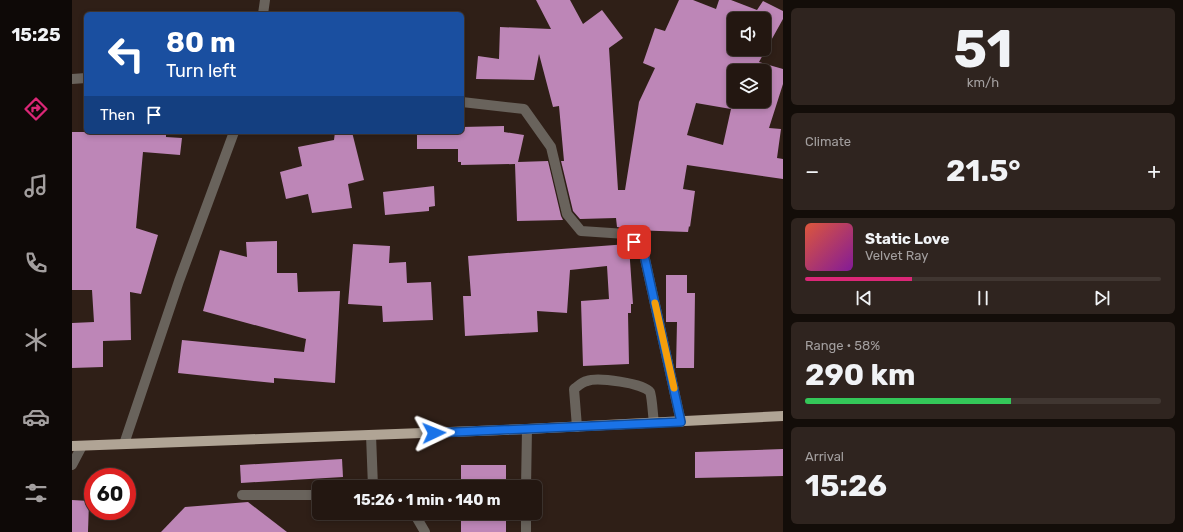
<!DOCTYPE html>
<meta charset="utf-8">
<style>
:root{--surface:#231711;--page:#2f241f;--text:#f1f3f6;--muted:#a39f9f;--line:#403631;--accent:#db2777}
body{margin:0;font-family:Rubik,sans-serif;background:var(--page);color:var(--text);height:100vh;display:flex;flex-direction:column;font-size:15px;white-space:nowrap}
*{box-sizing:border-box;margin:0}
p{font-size:13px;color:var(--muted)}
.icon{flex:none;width:22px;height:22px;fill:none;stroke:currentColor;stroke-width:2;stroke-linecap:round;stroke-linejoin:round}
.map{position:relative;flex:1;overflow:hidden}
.sheet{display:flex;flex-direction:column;gap:8px;padding:8px;background:#130d09;width:400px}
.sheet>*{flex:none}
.guide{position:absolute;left:12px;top:12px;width:380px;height:122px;border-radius:6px;box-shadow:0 2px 6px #0003,0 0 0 1px var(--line);background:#1a4fa0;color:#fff;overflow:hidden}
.controls{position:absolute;left:655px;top:12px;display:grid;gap:8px}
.controls a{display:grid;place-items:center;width:44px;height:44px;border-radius:6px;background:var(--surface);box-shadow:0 2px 6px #0003,0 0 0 1px var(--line);font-size:20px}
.speed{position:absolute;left:12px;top:468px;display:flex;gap:8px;font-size:20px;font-weight:700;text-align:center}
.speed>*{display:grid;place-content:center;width:52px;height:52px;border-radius:50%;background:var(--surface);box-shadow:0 2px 6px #0003,0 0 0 1px var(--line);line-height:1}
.speed .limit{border:6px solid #d22;background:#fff;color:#111}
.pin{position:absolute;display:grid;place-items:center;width:34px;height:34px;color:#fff;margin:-17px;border-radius:8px;box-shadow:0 2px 6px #0006}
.me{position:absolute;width:44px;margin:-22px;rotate:88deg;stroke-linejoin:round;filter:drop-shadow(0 0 3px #0008)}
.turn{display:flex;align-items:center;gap:14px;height:84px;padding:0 16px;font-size:18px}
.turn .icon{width:52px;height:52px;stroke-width:2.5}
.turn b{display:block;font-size:28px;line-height:34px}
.then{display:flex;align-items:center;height:38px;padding:0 16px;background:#0003;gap:8px;font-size:15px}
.big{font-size:30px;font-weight:700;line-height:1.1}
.sheet .card{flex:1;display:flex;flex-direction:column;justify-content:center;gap:6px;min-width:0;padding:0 14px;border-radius:6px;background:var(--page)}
.sheet .dial{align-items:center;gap:0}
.dial b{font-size:52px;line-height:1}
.song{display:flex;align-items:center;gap:12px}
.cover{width:48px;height:48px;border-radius:6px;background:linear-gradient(135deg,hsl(10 70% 55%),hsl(290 70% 35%))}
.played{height:4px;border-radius:2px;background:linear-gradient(90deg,var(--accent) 30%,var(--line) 30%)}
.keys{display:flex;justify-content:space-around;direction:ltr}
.heat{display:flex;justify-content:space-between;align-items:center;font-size:22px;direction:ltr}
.charge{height:6px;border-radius:3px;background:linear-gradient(90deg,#34c759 58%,var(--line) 0)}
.trip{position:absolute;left:240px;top:480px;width:230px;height:40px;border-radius:6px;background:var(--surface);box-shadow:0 2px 6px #0003,0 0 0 1px var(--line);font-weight:700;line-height:40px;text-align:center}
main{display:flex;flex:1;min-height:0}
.menu{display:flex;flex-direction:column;width:72px;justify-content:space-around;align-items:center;background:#0e0907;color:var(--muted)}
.menu .icon{width:28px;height:28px}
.menu .current{color:var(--accent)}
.menu b{font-size:18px;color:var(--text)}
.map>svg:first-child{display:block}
.building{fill:#bd86b7;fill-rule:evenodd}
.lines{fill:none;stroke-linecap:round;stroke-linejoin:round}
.minor{stroke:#69635c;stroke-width:10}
.major{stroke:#b0a495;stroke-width:10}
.route-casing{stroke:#114b97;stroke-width:10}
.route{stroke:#1a73e8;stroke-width:7}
.slow{stroke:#f59e0b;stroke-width:7}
</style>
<main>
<nav class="menu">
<b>15:25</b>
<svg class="icon current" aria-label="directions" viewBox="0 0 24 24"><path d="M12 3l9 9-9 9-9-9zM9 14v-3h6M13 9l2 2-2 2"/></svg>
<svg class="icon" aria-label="music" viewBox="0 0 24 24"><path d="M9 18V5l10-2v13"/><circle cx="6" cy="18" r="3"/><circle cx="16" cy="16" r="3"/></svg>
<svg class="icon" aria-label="phone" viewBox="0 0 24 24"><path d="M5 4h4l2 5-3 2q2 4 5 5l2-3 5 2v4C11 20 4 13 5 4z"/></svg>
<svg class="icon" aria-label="climate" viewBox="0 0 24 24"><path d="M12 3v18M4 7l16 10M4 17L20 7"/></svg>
<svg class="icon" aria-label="car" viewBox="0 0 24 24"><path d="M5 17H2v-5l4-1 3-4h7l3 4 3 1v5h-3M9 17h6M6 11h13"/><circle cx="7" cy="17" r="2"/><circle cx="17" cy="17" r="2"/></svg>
<svg class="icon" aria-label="filters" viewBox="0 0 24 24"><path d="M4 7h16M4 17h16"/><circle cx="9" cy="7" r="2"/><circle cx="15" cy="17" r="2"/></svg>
</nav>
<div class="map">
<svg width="711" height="532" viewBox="0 0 711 532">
<rect width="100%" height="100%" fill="#2f1f17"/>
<g class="building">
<path d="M464,0h34l13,24 19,-14 21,28 -14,10 9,142h7l14,-88 16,-34 -12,-5 12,-35 10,3 14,-31h14l23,9 3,-9h12l26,10 6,-9 20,10v8l-24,43 24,7v15l-14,44 12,1 -4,29 6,1v20l-96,-14 -4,24 12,2 -5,36 -1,-1 -1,6 -57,-2 -5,-2 -9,-1 -1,-9 -36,1 -7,-8 -12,-50h3l-5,-55 -6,1 -14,-53 -5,26 -58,-1 2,-23 21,3 1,-32 51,2zM662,19h30v30h-30zM662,71h30v30h-30zM624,103l35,6 -8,36 -36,-10z"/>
<path d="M432,126v6l20,3 -6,27 30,-1 13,55 2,4 -46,1 -2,-57 -54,1v-3h-3v-13h-41v-17h45v-5z"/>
<path d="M0,132h94v5l16,1 -2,17 -37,-3 -7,76 22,7 -17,59 -11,-2 1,48 -28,1v26l-31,1v-45l22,-1 -2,-32h-20z"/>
<path d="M263,132h17l12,48 -16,4 4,24 -40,5 -4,-19 -22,5 -6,-27 22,-6 -4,-19 36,-7z"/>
<path d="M362,186l1,20 -6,1v4l-44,4 -2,-23z"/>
<path d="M205,241v32h20l1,19 42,-1 -5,92 -61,-5v5l-96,-10 4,-33 122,12 2,-13 -103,-28 17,-61 27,7 -1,-15z"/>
<path d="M281,244l37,2 -1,17 17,-1 1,21 24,-1 2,38 -50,2 -1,-16 -34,-2z"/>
<path d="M556,244l1,2 4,58h-2v9h-3l1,51 -46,2 -2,-65 28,-2 -2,-33 -37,4 -3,43 -30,-2 1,21 -73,4 -2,-40h8l-3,-40z"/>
<path d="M594,275h21v18h8l-1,75h-18l1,-46h-11z"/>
<path d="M711,449v27l-88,2v-26z"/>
<path d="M270,459l1,18 -102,6 -1,-18z"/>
<rect x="389" y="465" width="45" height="22"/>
<path d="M0,500l17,1 -1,31h-16z"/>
<path d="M176,502l39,30h-126l24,-25z"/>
<rect x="389" y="513" width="45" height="19"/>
</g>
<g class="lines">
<g class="minor">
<path d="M191,14l2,-14"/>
<path d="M0,79l14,-1"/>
<path d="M390,102l62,7 27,38 16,67 14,17 45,3 17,16 38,172"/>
<path d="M505,427l-3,-38c4,-3 8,-7 13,-8 10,-4 57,2 63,11 2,4 3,25 4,31"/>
<path d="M299,435l2,52"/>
<path d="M52,444l55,-163 55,-149"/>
<path d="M0,465l10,-19"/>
<path d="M454,487l1,-58"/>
<path d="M170,495h77"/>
<path d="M342,513l11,19"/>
<path d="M454,532v-19"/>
</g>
<path class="major" d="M0,446l455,-17 256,-13"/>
</g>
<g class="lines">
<defs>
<path id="route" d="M362,433l247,-11 -38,-172 -9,-8"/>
</defs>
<use href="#route" class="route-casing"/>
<use href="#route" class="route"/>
<path class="slow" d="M583,303l19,85"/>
</g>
</svg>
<div class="controls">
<a><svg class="icon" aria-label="sound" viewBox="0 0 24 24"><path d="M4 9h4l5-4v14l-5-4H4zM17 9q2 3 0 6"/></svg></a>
<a><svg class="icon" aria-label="layers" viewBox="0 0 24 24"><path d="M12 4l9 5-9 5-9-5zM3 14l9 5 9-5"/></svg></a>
</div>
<div class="speed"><div class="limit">60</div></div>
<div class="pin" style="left:562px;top:242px;background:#d93025"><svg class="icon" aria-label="arrive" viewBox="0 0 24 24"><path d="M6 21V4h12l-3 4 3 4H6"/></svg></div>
<svg class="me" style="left:362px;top:433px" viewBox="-20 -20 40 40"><path d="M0-17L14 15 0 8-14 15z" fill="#1a73e8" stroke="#fff" stroke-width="4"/></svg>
<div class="trip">15:26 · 1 min · 140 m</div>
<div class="guide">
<div class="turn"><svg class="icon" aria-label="left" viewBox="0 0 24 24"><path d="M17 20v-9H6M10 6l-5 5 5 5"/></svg><div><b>80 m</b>Turn left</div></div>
<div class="then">Then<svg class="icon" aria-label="arrive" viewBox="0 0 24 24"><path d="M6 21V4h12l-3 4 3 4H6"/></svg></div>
</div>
</div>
<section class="sheet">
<div class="card dial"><b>51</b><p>km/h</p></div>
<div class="card"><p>Climate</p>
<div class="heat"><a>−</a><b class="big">21.5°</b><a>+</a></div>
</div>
<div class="card">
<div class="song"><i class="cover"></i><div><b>Static Love</b><p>Velvet Ray</p></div></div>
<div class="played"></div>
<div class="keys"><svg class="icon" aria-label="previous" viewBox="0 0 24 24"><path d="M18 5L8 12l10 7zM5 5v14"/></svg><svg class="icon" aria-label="pause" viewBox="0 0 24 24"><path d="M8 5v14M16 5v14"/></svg><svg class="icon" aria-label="next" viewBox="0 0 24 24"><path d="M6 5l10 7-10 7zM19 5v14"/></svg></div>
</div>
<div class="card"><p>Range · 58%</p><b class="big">290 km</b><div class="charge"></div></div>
<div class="card"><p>Arrival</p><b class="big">15:26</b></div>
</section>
</main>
